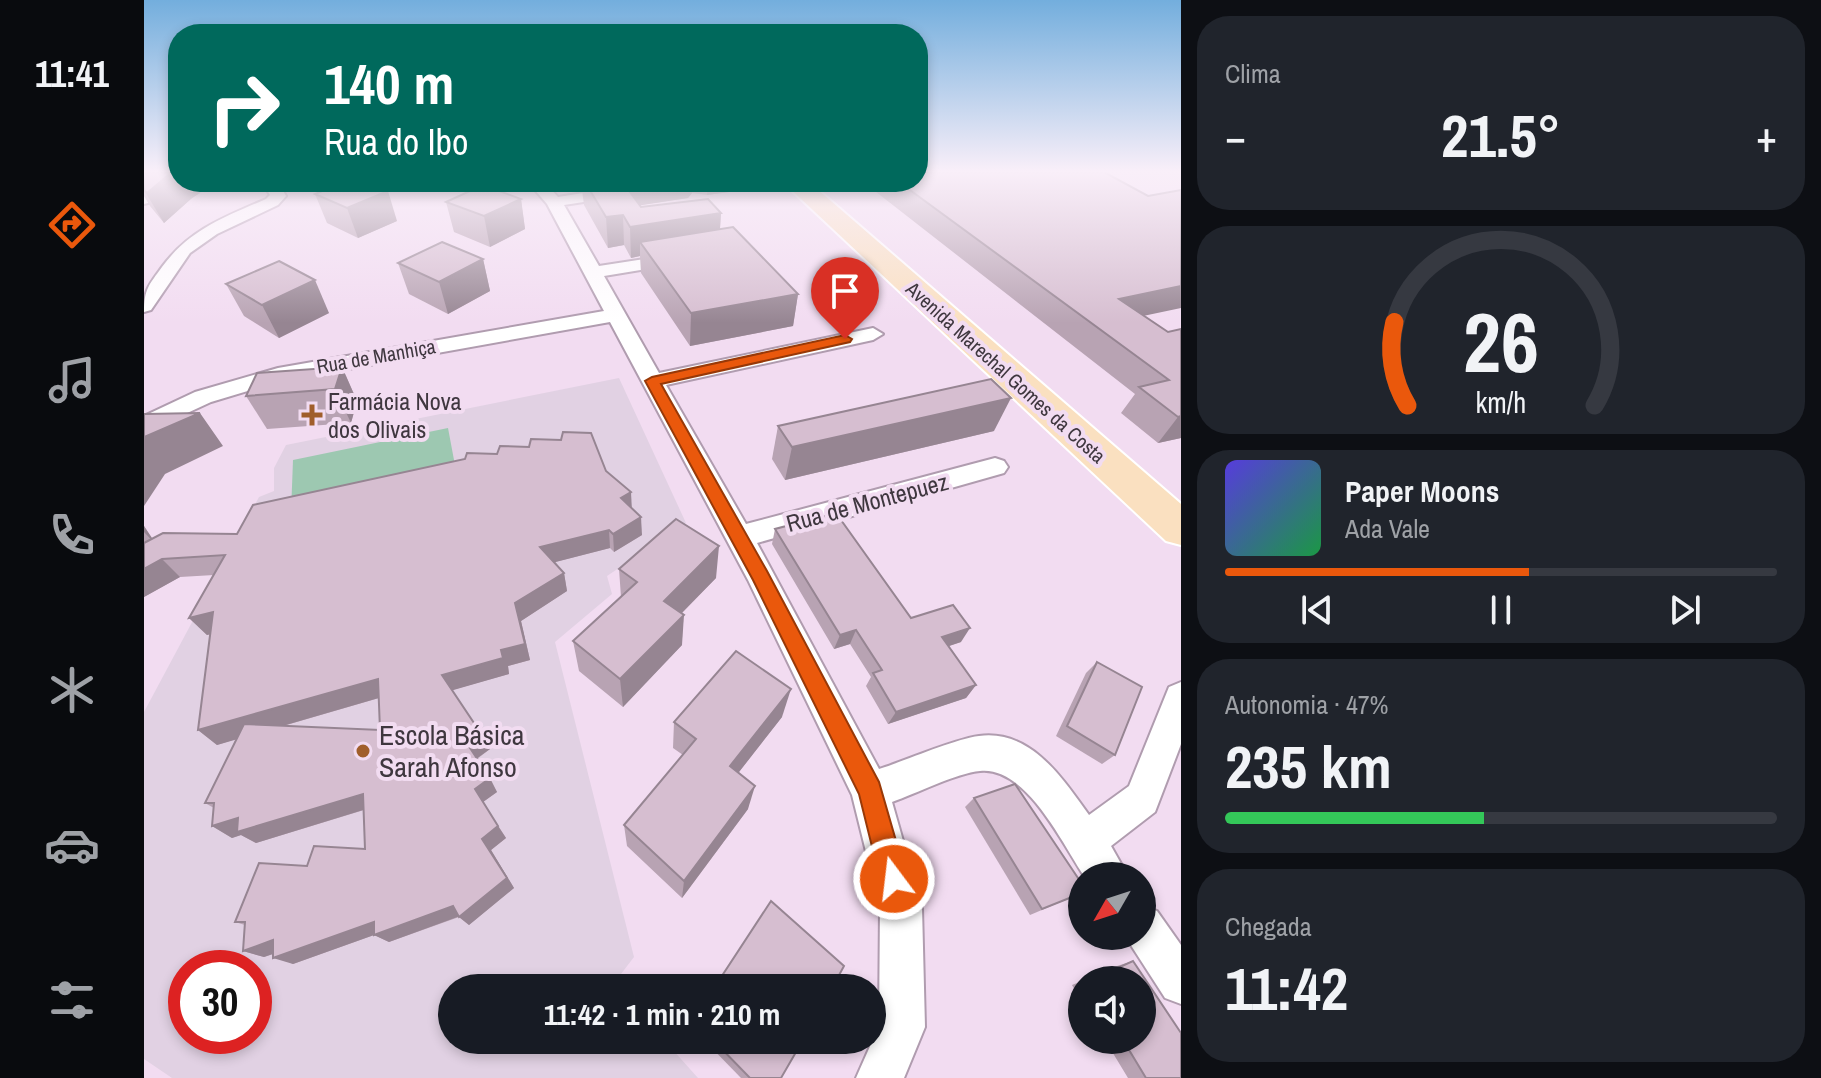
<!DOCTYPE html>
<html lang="pt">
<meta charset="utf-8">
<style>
:root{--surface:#171b24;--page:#20242c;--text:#f1f3f6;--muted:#9ea1a6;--line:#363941;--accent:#ea580c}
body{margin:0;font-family:"Archivo Narrow",sans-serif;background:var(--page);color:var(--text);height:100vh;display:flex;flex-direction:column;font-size:30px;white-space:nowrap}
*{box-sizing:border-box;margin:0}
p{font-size:26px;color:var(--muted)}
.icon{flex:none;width:44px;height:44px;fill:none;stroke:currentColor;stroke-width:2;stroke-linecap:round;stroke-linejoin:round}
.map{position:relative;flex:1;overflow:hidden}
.panel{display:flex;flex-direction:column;gap:16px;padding:16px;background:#0d0f14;width:640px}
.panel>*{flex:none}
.hud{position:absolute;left:24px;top:24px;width:760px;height:168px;border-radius:32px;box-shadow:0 4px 12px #0003;background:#00695c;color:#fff;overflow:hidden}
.needle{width:52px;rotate:231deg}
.controls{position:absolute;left:924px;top:862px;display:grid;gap:16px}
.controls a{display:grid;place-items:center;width:88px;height:88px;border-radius:50%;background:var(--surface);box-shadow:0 4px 12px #0003;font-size:40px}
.speed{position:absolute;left:24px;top:950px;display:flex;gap:16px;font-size:40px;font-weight:700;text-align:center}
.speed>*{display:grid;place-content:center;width:104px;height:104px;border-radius:50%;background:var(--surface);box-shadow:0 4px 12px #0003;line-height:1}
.speed .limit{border:12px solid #d22;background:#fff;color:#111}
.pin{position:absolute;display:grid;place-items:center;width:68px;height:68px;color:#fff;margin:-82px -34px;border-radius:50% 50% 50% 0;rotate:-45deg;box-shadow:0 0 8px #0007}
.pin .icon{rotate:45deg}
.me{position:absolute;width:88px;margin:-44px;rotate:345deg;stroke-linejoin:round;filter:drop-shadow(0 0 6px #0008)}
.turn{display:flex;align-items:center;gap:28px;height:168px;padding:0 24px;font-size:36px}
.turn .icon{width:104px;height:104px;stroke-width:2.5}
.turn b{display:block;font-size:56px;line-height:68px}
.big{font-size:60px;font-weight:700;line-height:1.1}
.panel .tile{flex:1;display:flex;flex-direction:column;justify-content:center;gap:12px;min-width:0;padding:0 28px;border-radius:32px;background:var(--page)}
.panel .dial{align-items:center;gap:0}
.dial svg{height:208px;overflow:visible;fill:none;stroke:var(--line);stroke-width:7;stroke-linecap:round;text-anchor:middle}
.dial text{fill:var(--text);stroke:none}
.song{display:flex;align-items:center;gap:24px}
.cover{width:96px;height:96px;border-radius:12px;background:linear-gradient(135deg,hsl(250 70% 55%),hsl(140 70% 35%))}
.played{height:8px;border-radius:4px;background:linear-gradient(90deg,var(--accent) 55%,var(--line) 55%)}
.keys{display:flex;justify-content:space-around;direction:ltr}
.heat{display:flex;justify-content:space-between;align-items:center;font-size:44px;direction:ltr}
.charge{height:12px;border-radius:6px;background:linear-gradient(90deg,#34c759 47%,var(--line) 0)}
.trip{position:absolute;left:294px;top:974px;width:448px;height:80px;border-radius:40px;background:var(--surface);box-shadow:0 4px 12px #0003;font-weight:700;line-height:80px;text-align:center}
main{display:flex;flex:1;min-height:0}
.tabs{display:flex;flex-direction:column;width:144px;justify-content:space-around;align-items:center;background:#090b0e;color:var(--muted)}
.tabs .icon{width:56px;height:56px}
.tabs .current{color:var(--accent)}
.tabs b{font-size:36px;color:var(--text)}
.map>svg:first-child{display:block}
.education{fill:#e1d1e3;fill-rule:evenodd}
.green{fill:#9dc8b1}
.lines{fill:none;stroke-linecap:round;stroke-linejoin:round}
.minor-casing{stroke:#b09caf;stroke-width:4}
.primary-casing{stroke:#fff;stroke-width:4}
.minor{fill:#fff;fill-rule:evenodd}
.primary{fill:#fae0c0;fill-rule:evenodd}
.wall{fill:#b8a3b3;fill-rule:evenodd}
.shaded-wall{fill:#968592}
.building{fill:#d6bed0;stroke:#968592;stroke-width:2}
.route{fill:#ea580c;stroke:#983908;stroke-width:2}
.poi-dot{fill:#a05e2b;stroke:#f2dcf1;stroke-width:3}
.labels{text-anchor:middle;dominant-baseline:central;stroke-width:8;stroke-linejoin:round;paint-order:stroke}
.far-street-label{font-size:20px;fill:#3f373f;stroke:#f2dcf1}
.poi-label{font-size:24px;fill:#3f373f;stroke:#f2dcf1;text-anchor:start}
.street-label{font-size:24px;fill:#3f373f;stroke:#f2dcf1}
.near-poi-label{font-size:28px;fill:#3f373f;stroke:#f2dcf1;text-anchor:start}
</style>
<main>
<nav class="tabs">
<b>11:41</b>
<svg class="icon current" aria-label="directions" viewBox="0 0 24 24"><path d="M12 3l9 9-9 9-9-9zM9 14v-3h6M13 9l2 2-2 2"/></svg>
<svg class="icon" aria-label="music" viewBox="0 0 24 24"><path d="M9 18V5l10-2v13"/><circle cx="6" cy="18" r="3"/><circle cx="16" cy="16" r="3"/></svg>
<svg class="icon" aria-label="phone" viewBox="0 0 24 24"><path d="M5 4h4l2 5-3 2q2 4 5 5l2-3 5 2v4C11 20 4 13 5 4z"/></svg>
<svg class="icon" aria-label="climate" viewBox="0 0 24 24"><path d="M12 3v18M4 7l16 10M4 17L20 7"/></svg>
<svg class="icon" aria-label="car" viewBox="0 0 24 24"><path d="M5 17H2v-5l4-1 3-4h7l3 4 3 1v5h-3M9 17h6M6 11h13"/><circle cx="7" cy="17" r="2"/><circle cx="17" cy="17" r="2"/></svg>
<svg class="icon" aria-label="filters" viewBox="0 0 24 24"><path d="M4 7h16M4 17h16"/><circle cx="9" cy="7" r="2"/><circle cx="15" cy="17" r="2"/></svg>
</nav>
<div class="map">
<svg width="1037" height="1078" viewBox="0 0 1037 1078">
<rect width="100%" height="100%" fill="#f2dcf1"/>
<path class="education" d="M475,378l67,145 -79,53 5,18 -57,48 79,315 -13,17 12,14h-181v52h212l34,38h-526l-28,-19v-347l115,-215 15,-6v-23l12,-23zM42,968h68v68h-68z"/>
<path class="green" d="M304,428l9,48 -166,37 2,-53z"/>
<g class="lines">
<defs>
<g id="minor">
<path d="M53,182h27l-3,3 -77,19v-10z"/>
<path d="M118,182h16l8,14 -8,9 -61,29 -27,19 -39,57 -7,2c0,-23 5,-27 18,-45 28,-38 63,-50 104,-68l4,-4z"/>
<path d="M384,182h16l14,15 95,-15h37l-8,5 -118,18 35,61 78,-12 9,5 -9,5 -73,12 55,97 214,-45 10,6 -10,6 -207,45 80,139 249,-66 9,3 4,6 -4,6 -247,70 122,226c26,-8 75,-30 100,-33 52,-7 84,43 110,79l40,-29 40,-99 12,-5v62l-26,68 -44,34 17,30h-44c-22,-33 -58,-110 -104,-105 -23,2 -65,23 -88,31l30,106 3,119 -21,51h-48l23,-52 1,-118 -28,-113 -104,-215 -138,-258 -329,59 -70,21 -67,31v-17l51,-24 83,-24 326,-57 -57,-107z"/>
<path d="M998,905l15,6 24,34v59l-16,-6 -40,-62h17z"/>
</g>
<path id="primary" d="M639,182h26l372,322v41l-15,-4z"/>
</defs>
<use href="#minor" class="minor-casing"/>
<use href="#primary" class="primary-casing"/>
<use href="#minor" class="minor"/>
<use href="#primary" class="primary"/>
</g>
<g class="wall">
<path d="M0,172l34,10h16l6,11 -8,5 -28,25 -14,-17 -6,-10z"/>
<path d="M421,182h186v7l-44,6 -15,-2 -4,5 -48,7 1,2 80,6 -1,16 78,65 -5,32 -103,20 -49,-73 -1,-17 -9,2 -7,-13 -16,3 -24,-43 -2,-15 -11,2z"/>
<path d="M728,182h46l227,134 23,16 13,106 -23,5 -37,-30 14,-19 -264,-206z"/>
<path d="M171,194l82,27 -39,17 -31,-15z"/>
<path d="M377,199l4,30 -35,18 -36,-15 -8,-30z"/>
<path d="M339,259l7,32 -42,23 -39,-20 -11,-31z"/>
<path d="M82,284l103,29 -50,25 -35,-22z"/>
<path d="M198,367l15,34 -6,22 -84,6 -21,-33z"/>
<path d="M634,426l216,5 -209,49 -13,-21z"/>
<path d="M462,471l25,37 11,27 -28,17 -4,-4 -55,14 9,11 3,18 -46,30 9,39 -22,6 1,8 -57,16 38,59 -13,10 20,33 -14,10 23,36 -15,12 23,38 -45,37 -10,-8 -70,25 -15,-7 -81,29 -20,-10 -9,3 -21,-6 2,-26 -10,-3 72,-56 58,-17 -1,-39 -108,33 -15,-8 -9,3 -20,-12 2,-18 -9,-5 31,-64 -19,6 -19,-15 12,-96 -3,1 -18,-17 25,-43 -34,2 -36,20v-71l8,13 85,-5zM235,698l1,32 -97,-4z"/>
<path d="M631,529l136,89 50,24 -12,4 27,39 -10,13 -78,26 -22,-38 5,-9 -21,-33 -16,5 -62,-105z"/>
<path d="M475,569l97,9 -34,35v32l-59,62 -44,-36 -6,-30 48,-44z"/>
<path d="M953,662l18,93 -13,9 -46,-28 30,-63z"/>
<path d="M638,717l-44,56 10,36 -66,89 -55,-52 -3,-21 59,-70 -10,-7 1,-26z"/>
<path d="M830,798l108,95 -52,22 -65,-108z"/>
<path d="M989,961l48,72v45h-53l-23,-38h37v-60h-58l33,-14z"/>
<path d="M938,981v21l-10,-17z"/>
<path d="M560,1040h99l-22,38h-40z"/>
</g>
<g class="shaded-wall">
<path d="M0,172h34v10h16l6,11 -8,5 -28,25 -20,-33z"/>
<path d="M426,182h12v8l-11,2z"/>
<path d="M441,182h107v11l-4,5 -52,8 -11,7z"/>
<path d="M564,182h43v7l-44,6z"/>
<path d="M244,191l9,30 -39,17 -11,-30z"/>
<path d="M377,199l4,30 -35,18 -6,-31z"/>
<path d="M577,213l-2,30 -79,-1v14l-9,2 -1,-31z"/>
<path d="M479,215l1,30 -16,3 -2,-31z"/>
<path d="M339,259l7,32 -42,23 -9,-32z"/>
<path d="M171,280l14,33 -50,25 -17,-33z"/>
<path d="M1037,286v22l-76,16 14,-25z"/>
<path d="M654,294l-5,32 -103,20 1,-33z"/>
<path d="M198,367l15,34 -6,22 -16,-34z"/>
<path d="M867,398l-17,33 -209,49 7,-33z"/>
<path d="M56,413l23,33 -58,28 -21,32v-69z"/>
<path d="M1037,416v22l-23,5 20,-26z"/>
<path d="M487,492l1,19 -11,-13z"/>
<path d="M497,517l1,18 -28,17 -1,-18z"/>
<path d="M0,526l14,21 -14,-15z"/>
<path d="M465,530l1,18 -66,17 -4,-18z"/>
<path d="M575,546l-3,32 -52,53v-30z"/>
<path d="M18,559l18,18 -36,20v-28z"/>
<path d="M420,573l3,18 -46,30 9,39 -22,6 1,8 -59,17 -8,-16 59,-25 14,-47z"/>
<path d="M69,612l16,18 -22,5 -18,-17z"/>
<path d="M540,615l-2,30 -59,62 -3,-28z"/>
<path d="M826,628l-9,14 -27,9 8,-14z"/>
<path d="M712,630l-6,14 -16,5 6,-14z"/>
<path d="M234,679l11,16 -172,50 -19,-15z"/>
<path d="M832,685l-10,13 -78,26 8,-12z"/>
<path d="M647,689l-9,28 -57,73 5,-24z"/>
<path d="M338,735l8,14 -14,10 -8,-14z"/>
<path d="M346,778l7,14 -14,10 -8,-13z"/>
<path d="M611,786l-7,23 -66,89 2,-17z"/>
<path d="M219,794l13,12 -120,37 -15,-8 -9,3 -20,-12 26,-8z"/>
<path d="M354,826l8,12 -15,12 23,38 -45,37 -10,-8 1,-1 -71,26 -15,-7 108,-96z"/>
<path d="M230,922l14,8 -95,34 -20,-6z"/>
<path d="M129,940l20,7 -29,10 -21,-6z"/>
</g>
<g class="building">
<path d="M6,172h22l-25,21 -3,-3v-16z"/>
<path d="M774,172h186l44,24 33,-6v96l-62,13 49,33 13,-3v87l-3,1 -39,-30 30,-7 -270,-198h19z"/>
<path d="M201,182h21l22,9 -41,17 -32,-14z"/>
<path d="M441,182h42l-3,2 17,23 67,-8 13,14 -91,14 -7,-12 -17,2z"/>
<path d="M339,185l38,14 -37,17 -38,-14z"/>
<path d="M589,227l65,67 -107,19 -51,-71z"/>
<path d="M298,242l41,17 -44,23 -41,-19z"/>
<path d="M135,261l36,19 -53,25 -36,-21z"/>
<path d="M198,367l-7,22 -89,7 11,-23z"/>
<path d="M847,379l20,19 -219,49 -14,-21z"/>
<path d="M56,413l-56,24v-23z"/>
<path d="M419,432l28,1 15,38 25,21 -10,6 20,19 -28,17 -4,-4 -69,17 24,26 -49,30 10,41 -24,6 2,8 -61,17 40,60 -14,10 22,33 -15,11 23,37 -16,13 25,39 -48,39 -6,-11 -79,29v-13l-101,36v-18l-30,11 2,-29h-10l24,-59 48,3 7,-20 51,3 -2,-55 -126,38 1,-14 -26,8 2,-23h-9l39,-79 136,6 -2,-51 -180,51 15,-118 -24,6 36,-63 -63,4 -18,10v-26l19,-10 74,1 16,-29 212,-46 2,-6 30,1 3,-8 29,1 2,-8 30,1z"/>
<path d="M692,513l75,105 42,-13 17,23 -28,9 34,48 -80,27 -23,-39 9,-3 -26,-40 -16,5 -65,-106z"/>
<path d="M532,519l43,27 -55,55 20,14 -64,64 -47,-38 64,-59 -18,-13z"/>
<path d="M592,651l55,38 -61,77 25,20 -71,95 -60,-56 72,-86 -22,-17z"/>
<path d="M953,662l45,25 -27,68 -48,-29z"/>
<path d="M871,784l67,100v9l-40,16 -68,-111z"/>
<path d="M627,901l73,65 -12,22h-118z"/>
<path d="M989,961l48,72v45h-35l-23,-38h19v-60h-51z"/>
<path d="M569,1040h90l-22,38h-31z"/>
</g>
<linearGradient id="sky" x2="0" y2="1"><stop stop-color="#73aedd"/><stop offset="0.53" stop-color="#f9eff9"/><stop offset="1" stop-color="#f9eff9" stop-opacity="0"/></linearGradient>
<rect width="1037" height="323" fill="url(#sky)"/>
<path class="route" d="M701,335l7,4 -2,3 -189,42 106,187 112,211 28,97 -4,9 -9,4 -10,-4 -4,-9 -21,-85 -106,-214 -108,-199 7,-4z"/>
<g class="poi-dot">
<path d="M164 403h8v8h8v8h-8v8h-8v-8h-8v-8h8z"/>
<circle cx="219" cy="751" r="8"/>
</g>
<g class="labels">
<g class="far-street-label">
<text transform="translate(232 356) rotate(-10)">Rua de Manhiça</text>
<text transform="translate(862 372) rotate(42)">Avenida Marechal Gomes da Costa</text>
</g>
<g class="poi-label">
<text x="184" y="401">Farmácia Nova<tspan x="184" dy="28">dos Olivais</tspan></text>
</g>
<g class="street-label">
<text transform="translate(723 502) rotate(-15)">Rua de Montepuez</text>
</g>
<g class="near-poi-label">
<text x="235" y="735">Escola Básica<tspan x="235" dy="32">Sarah Afonso</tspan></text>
</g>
</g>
</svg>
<div class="controls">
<a><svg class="needle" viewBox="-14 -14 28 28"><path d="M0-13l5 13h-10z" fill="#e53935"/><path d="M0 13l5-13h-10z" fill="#9ea1a6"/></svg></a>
<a><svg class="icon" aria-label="sound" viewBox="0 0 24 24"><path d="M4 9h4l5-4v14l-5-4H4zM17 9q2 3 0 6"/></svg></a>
</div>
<div class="speed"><div class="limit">30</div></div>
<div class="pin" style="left:701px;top:339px;background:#d93025"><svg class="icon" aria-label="arrive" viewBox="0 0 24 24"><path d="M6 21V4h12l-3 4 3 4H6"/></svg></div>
<svg class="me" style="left:750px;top:879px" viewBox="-20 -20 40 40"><circle r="17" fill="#ea580c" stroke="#fff" stroke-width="3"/><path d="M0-11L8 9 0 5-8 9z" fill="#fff"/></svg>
<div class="trip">11:42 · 1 min · 210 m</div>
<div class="hud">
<div class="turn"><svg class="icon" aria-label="right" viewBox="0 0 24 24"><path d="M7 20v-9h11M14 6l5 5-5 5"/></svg><div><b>140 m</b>Rua do Ibo</div></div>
</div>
</div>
<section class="panel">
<div class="tile"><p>Clima</p>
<div class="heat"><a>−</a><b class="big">21.5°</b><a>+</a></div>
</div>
<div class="tile dial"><svg viewBox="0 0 100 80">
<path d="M14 69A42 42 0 1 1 86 69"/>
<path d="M14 69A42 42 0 0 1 9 37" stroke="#ea580c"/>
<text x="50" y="56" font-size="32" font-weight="700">26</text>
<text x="50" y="72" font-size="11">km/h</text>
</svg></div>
<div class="tile">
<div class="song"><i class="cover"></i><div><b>Paper Moons</b><p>Ada Vale</p></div></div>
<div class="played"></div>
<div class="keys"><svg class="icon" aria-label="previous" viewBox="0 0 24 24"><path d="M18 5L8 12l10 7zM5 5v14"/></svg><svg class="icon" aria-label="pause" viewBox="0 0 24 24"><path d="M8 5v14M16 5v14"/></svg><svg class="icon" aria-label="next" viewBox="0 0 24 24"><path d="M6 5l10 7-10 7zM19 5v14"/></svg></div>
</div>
<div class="tile"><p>Autonomia · 47%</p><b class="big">235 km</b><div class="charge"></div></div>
<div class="tile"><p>Chegada</p><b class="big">11:42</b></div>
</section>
</main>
